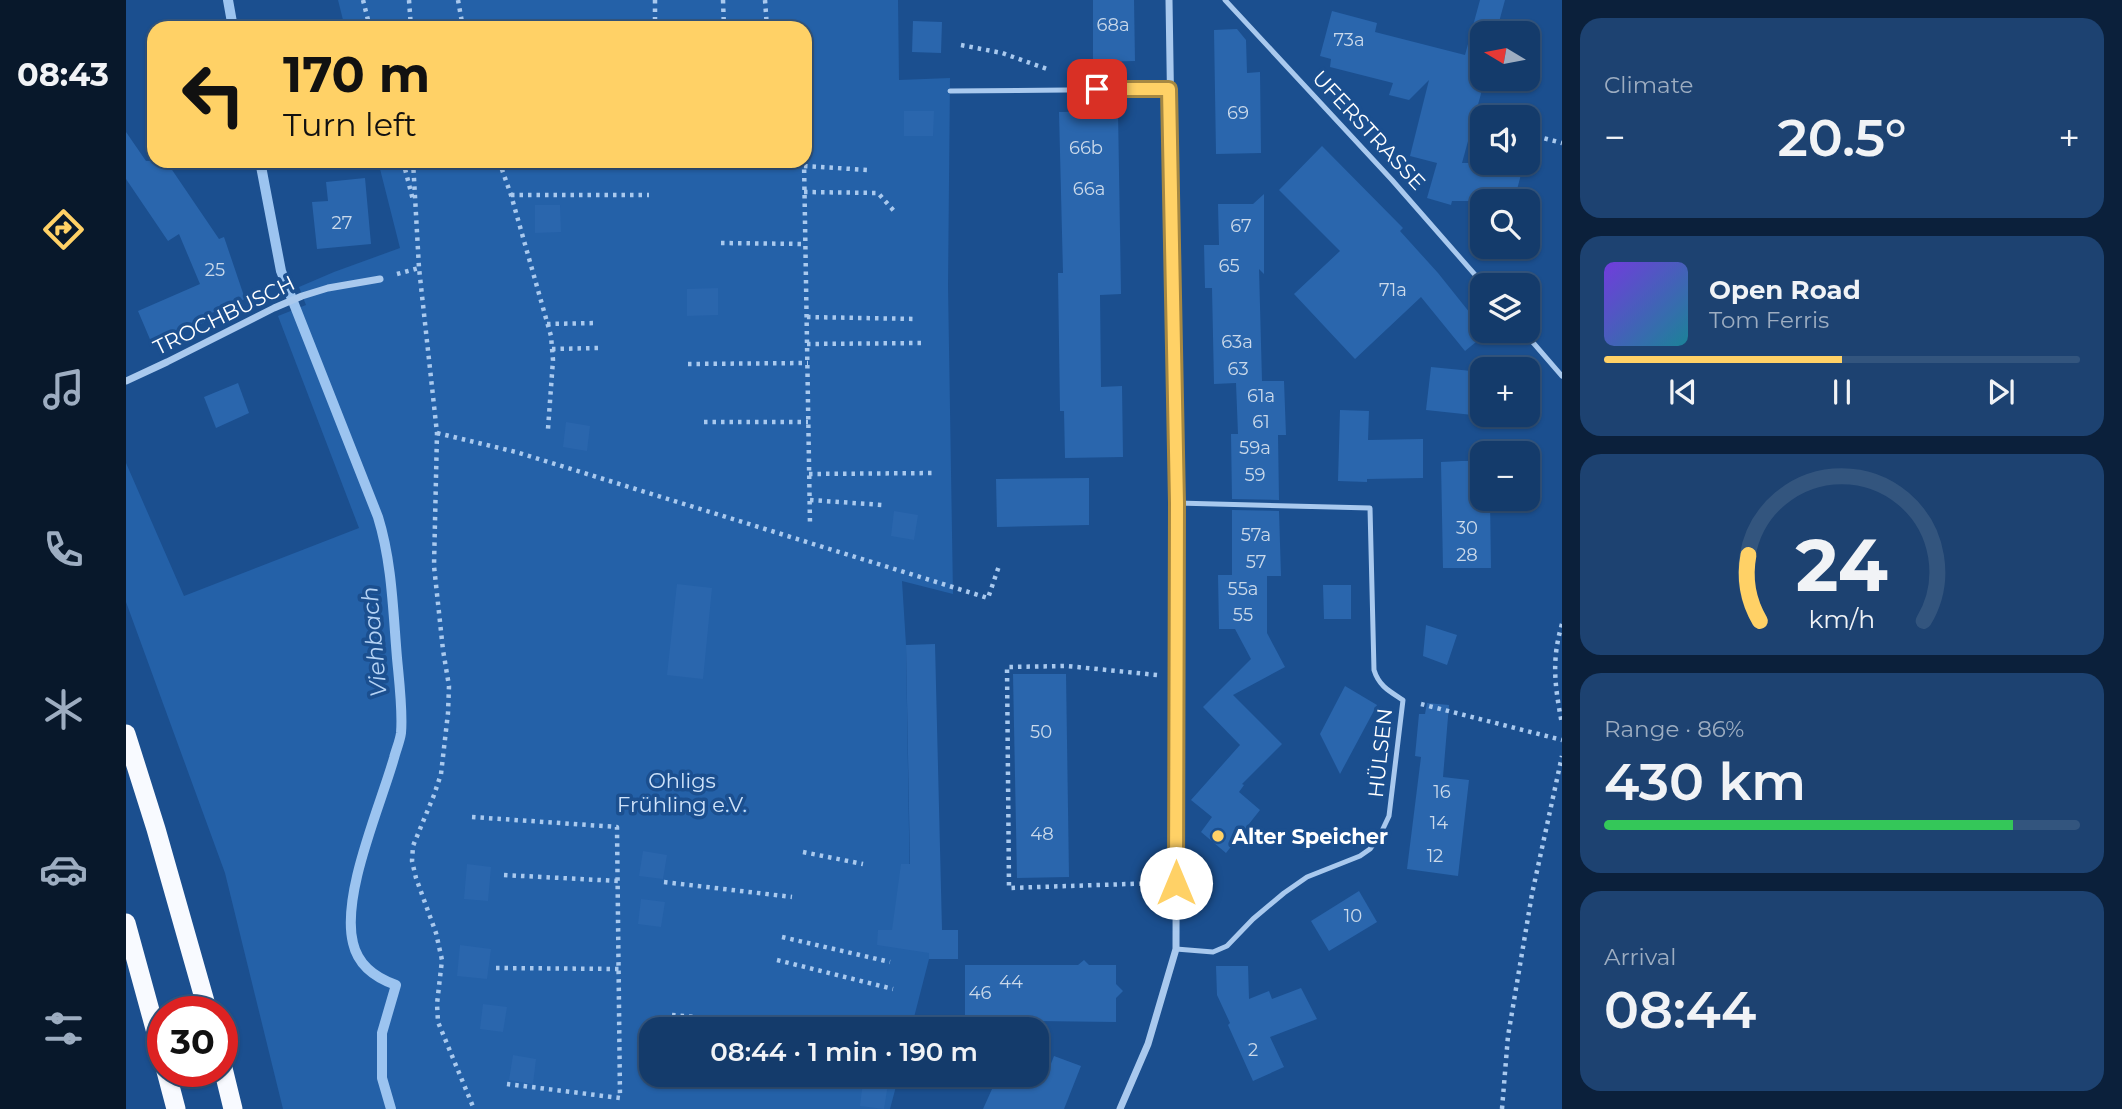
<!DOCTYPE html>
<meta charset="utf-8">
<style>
:root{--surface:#143b6b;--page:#1d4271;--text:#f1f3f6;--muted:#9dadc1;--line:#33557e;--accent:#ffd166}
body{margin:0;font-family:Montserrat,sans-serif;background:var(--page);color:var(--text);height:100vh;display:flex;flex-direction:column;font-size:26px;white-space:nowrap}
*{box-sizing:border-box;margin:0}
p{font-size:23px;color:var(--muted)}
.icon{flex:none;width:38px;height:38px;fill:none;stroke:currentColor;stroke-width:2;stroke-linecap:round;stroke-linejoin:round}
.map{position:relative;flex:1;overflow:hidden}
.sheet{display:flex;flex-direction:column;gap:18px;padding:18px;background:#0b203b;width:560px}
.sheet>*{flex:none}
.hud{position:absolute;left:21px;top:21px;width:665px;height:147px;border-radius:21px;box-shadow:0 2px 5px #0004,0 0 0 2px var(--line);background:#ffd166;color:#111;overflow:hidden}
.needle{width:46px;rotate:280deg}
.buttons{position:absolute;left:1344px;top:21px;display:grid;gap:14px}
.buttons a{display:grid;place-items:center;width:70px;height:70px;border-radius:14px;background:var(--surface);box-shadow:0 2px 5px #0004,0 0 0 2px var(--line);font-size:35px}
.speed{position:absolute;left:21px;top:996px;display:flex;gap:14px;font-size:35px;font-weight:700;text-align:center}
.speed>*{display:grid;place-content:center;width:91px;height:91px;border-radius:50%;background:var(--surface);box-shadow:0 2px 5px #0004,0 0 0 2px var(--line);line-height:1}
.speed .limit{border:10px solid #d22;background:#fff;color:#111}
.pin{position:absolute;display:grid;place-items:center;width:60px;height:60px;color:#fff;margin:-30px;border-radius:14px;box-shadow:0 4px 10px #0006}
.me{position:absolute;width:77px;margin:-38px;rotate:0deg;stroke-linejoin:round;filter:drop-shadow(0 0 5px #0008)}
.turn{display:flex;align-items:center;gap:24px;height:147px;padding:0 21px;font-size:32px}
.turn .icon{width:91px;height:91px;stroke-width:2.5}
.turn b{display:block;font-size:49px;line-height:60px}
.big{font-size:52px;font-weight:600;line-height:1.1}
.sheet .widget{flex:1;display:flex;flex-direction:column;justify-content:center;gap:10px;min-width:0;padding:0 24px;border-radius:21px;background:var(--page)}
.sheet .dial{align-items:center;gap:0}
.dial svg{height:182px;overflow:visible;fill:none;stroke:var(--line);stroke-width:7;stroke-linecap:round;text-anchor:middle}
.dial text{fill:var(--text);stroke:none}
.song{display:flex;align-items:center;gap:21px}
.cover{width:84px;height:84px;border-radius:10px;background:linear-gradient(135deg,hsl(260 70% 55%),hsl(190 70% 35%))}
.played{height:7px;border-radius:4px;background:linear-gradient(90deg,var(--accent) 50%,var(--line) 50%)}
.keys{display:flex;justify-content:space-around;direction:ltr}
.heat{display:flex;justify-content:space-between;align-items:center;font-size:38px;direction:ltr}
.charge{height:10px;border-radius:5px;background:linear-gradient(90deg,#34c759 86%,var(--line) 0)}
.trip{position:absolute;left:513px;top:1017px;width:410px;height:70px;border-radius:21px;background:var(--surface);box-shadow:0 2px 5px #0004,0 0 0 2px var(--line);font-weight:600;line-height:70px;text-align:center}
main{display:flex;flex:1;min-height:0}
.dock{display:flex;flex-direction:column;width:126px;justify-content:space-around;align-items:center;background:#08182b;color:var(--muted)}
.dock .icon{width:49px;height:49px}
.dock .on{color:var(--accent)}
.dock b{font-size:32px;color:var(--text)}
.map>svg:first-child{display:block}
.green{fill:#2461a8}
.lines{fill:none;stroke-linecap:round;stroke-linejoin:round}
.stream{stroke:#9cc4f0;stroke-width:10}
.building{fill:#2a66ad}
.path{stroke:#a9c9ee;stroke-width:4.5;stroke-dasharray:3.5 5;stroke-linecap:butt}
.service{stroke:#a9c9ee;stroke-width:5}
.minor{stroke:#a9c9ee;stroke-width:7}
.trunk{stroke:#f8faff;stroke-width:19}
.route-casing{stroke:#a68842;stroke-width:18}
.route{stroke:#ffd166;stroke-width:12}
.poi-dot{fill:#ffd166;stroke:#1b4f8f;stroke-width:2.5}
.labels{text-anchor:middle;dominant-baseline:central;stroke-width:7;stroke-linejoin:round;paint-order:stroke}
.number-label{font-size:18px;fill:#cad9ea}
.street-label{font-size:21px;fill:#fff;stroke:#1b4f8f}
.park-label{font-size:21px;fill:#cfe3fa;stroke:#1b4f8f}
.poi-label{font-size:21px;font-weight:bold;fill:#fff;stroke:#1b4f8f;text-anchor:start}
.water-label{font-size:23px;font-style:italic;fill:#b5d3f5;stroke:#1b4f8f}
</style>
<main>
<nav class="dock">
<b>08:43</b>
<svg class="icon on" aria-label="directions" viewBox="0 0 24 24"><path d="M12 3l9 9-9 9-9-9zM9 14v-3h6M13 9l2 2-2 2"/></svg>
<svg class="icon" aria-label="music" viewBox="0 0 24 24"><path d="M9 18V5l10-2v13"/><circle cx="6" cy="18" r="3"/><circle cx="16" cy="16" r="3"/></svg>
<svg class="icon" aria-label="phone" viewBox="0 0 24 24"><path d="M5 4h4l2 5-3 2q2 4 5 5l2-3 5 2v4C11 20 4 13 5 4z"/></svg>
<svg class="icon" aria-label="climate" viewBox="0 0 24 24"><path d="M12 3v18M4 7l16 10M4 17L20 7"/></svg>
<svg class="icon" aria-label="car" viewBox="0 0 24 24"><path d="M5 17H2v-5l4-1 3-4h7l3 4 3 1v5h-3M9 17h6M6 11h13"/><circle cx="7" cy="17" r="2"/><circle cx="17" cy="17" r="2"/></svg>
<svg class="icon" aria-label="filters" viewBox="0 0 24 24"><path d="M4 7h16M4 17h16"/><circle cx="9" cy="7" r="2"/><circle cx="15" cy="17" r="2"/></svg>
</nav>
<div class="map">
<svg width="1436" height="1109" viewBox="0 0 1436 1109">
<rect width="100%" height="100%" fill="#1b4f8f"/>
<path class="green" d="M212,0h560l1,80 51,-2 -2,208 5,308 -51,-13 4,64 4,248 19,37v29l-18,70h-260v45l248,1 -9,34h-607l-58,-236 -99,-271v-139l58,133 175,-68 -81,-212 28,-11 -7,-18 35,-15 66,-24 -22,-87h427v-133h-460z"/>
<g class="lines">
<g class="stream">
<path d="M102,0l5,28"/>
<path d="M134,161l21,110 97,246c14,45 15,94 19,141 2,22 6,53 4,75 -1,8 -5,17 -7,25 -14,49 -53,137 -41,185 5,22 23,35 43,42l-14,48v45l9,31"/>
</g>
</g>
<g class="building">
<path d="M967,0h41l1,61 -42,1z"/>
<path d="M1354,0h25l-9,33h-14v46h3l-23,84h62l-10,38h-62l-1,4 -24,-7 10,-35 -27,-7 19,-76 -20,20 -20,-5 4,-12 -63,-16 1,-8 -11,-3 12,-45 45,12 -2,9 90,23z"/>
<path d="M787,21l29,1 -1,31 -29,-1z"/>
<path d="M1111,29l9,11 1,33 13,-1 1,81 -45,1 -2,-124z"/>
<path d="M778,111h30l-1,25h-29z"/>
<path d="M992,111l3,183 -21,1 1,92 21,-1 1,71 -58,1 -1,-47h-4l-2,-138h5l-4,-161z"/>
<path d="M0,132l20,29h20l53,78 5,-2 21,62 -43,18 3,5 -53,22 -14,-33 62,-27 -21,-50 -11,7 -42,-62z"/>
<path d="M1196,146l81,82 -3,3 38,42 44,55v3l5,2 -22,18 -44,-54 -66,62 -61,-65 46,-43 -61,-61z"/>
<path d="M239,178l6,66 -54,5 -5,-47 16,-1 -2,-19z"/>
<path d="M1138,194v80l-5,-5 3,112h22l2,54h-8l1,65 -47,-1 -1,-65h7l-2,-51 -22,1 -2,-96h-7l-1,-43h15l-1,-41h35z"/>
<path d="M409,205h25l1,27 -26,1z"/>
<path d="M592,288v27l-31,1v-27z"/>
<path d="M1305,367l51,5v44l-56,-6z"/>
<path d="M112,383l11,30 -33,15 -12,-31z"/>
<path d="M1214,410l29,1 -1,29 55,-1v39l-56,1v3l-29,-1z"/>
<path d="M440,422l24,4 -3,25 -24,-4z"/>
<path d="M1335,461h21v38h8l1,69h-48l-2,-106z"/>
<path d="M963,478v47l-92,2 -1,-48z"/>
<path d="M1106,510l47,1 2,65h-14v57l18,34 -52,28 49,49 -40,40 2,1 -5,7 21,18 -34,43 -25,-21 11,-15 -21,-17 49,-55 -37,-38 48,-48 -16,-30h-16l-1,-54h14z"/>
<path d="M768,511l24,4 -4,25 -23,-4z"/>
<path d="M551,584l35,4 -9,91 -36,-4z"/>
<path d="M1197,585h28v34h-27z"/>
<path d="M1300,625l31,10 -10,30 -24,-9z"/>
<path d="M809,644l7,286h16v29h-29v-6l-52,-8 1,-15h14l9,-66h9l-4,-219z"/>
<path d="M887,674h53l3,203 -52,1z"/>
<path d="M1219,686l32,19 -37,69 -20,-40z"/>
<path d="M1301,703l22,2 -6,72 26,3 -11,96 -51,-7 14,-112 -6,-1 4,-42h6z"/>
<path d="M517,851l24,4 -4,24 -24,-3z"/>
<path d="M341,864l24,3 -3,34 -24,-2z"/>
<path d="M1233,891l18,31 -48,29 -18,-30z"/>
<path d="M515,899l24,3 -4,25 -23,-3z"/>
<path d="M334,945l31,4 -4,30 -30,-3z"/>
<path d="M958,960l5,5h27v19l7,7 -7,7v24l-151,-2v-55h113z"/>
<path d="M1090,966h32l1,33 20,-8 3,8 29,-11 16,31 -47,18 14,30 -31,14 -25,-56 2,-2 -13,-28z"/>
<path d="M357,1004l24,3 -4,25 -23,-3z"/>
<path d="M387,1055l23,4 -3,25 -24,-4z"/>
<path d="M928,1056l27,10 -17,43h-81l14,-31 48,1z"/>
<path d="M737,1081l25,3 -4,25 -24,-3z"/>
</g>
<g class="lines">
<g class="path">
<path d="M237,0l7,28"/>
<path d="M283,0l2,28"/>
<path d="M332,0l5,28"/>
<path d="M529,0v28"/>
<path d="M597,0l1,28"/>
<path d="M639,0l2,28"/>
<path d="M835,45l41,8 48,17"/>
<path d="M1402,134l34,9"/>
<path d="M277,161l10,39"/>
<path d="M287,161l6,107 18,165 -3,133 9,84 6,36 -1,27 -7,61 -7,21 -21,51 -1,15 4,17 20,55 6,27 -5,44 1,18 36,87"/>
<path d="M373,161l12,34 40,141 2,24 -5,69"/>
<path d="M678,161l6,363"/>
<path d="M678,166l64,4"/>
<path d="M678,192l74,1 16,18"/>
<path d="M385,195h138"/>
<path d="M595,243l83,1"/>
<path d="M271,274l22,-6"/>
<path d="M681,317l109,2"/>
<path d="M421,324l51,-1"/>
<path d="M681,344l116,-1"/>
<path d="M426,349l46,-1"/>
<path d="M562,364l120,-1"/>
<path d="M578,422h104"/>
<path d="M311,433l79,19 472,146 11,-32"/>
<path d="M683,474l127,-1"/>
<path d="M684,500l73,5"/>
<path d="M1436,624c-11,37 -7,63 0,100"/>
<path d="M1031,675l-90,-9 -60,1 2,221 149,-5"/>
<path d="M1295,704l141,36"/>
<path d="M346,817l145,10 3,271 -113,-14"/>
<path d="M677,852l60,12"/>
<path d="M378,875l114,6"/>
<path d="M538,882l128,15"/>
<path d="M656,937l108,25"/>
<path d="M651,960l116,29"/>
<path d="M370,968l123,1"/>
<path d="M546,1015l90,8"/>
<path d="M1376,1109l6,-73 24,-142 30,-138"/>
</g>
<g class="service">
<path d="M1099,0l167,180 92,105"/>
<path d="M824,91l219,-2"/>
<path d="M1397,331l39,45"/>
<path d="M1050,949l37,3 14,-6 26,-27 31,-26 23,-16 53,-21 10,-7 11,-16 8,-17 14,-116c-14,-9 -24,-14 -29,-30l-4,-162 -193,-5"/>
</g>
<g class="minor">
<path d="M0,381l41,-19 107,-54 28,-12 26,-8 52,-9"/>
<path d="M994,1109l28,-65 28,-95 1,-446 -8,-503"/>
</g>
<g class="trunk">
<path d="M0,734l30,95 52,183"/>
<path d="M0,923l37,135"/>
<path d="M96,1064l11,45"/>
<path d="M40,1071l10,38"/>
</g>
</g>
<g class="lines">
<defs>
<path id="route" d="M971,89h72l8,414 -1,380"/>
</defs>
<use href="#route" class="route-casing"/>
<use href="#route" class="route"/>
</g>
<circle class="poi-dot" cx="1092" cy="836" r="7"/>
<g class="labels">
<g class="number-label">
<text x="987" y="25">68a</text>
<text x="1223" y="40">73a</text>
<text x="1112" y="113">69</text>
<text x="960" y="148">66b</text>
<text x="963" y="189">66a</text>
<text x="216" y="223">27</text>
<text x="1115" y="226">67</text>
<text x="1103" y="266">65</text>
<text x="89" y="270">25</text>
<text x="1267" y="290">71a</text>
<text x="1111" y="342">63a</text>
<text x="1112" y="369">63</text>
<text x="1135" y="396">61a</text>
<text x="1135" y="422">61</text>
<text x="1129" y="448">59a</text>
<text x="1129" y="475">59</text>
<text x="1341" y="528">30</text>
<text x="1130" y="535">57a</text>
<text x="1341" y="555">28</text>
<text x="1130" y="562">57</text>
<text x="1117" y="589">55a</text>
<text x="1117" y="615">55</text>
<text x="915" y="732">50</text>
<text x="1316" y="792">16</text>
<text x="1313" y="823">14</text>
<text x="916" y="834">48</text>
<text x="1309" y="856">12</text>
<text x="1227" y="916">10</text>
<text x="885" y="982">44</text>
<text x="854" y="993">46</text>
<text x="1127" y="1050">2</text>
</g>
<g class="street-label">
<text transform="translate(1243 130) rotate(47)">UFERSTRASSE</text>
<text transform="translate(98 315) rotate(-26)">TROCHBUSCH</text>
<text transform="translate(1254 753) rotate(-84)">HÜLSEN</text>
</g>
<g class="park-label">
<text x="556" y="780">Ohligs<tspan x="556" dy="24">Frühling e.V.</tspan></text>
</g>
<g class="poi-label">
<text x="1106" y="836">Alter Speicher</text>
</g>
<g class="water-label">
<text transform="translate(248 642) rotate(-95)">Viehbach</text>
</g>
</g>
</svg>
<div class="buttons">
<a><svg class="needle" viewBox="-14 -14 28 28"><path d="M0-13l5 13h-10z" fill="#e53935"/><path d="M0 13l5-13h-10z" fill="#9dadc1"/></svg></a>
<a><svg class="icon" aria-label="sound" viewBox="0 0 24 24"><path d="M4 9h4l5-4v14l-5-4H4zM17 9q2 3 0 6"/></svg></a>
<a><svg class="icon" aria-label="search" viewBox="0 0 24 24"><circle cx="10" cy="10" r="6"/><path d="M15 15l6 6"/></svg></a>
<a><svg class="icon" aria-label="layers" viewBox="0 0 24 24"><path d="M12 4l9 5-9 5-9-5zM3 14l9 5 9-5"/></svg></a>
<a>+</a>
<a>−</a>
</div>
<div class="speed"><div class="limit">30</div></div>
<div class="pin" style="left:971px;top:89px;background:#d93025"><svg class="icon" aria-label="arrive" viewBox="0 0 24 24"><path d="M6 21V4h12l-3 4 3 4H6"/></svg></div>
<svg class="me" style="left:1050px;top:883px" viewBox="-20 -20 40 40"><circle r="19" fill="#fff"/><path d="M0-13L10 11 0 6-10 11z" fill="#ffd166"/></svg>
<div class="trip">08:44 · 1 min · 190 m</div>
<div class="hud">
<div class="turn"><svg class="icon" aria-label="left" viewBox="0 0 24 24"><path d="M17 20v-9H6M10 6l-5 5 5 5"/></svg><div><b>170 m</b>Turn left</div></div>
</div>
</div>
<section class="sheet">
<div class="widget"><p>Climate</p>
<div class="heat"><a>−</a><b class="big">20.5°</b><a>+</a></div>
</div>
<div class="widget">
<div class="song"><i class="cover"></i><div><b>Open Road</b><p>Tom Ferris</p></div></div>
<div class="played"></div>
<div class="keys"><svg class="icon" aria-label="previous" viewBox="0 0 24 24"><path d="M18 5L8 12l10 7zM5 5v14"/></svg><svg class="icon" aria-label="pause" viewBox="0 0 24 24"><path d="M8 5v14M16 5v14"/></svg><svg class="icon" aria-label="next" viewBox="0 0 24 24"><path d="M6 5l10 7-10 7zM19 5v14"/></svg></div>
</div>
<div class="widget dial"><svg viewBox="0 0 100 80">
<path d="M14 69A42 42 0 1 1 86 69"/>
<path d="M14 69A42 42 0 0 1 9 40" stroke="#ffd166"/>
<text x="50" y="56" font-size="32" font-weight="700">24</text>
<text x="50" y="72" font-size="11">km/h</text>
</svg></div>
<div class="widget"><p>Range · 86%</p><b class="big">430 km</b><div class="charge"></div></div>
<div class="widget"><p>Arrival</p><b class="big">08:44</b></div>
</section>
</main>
